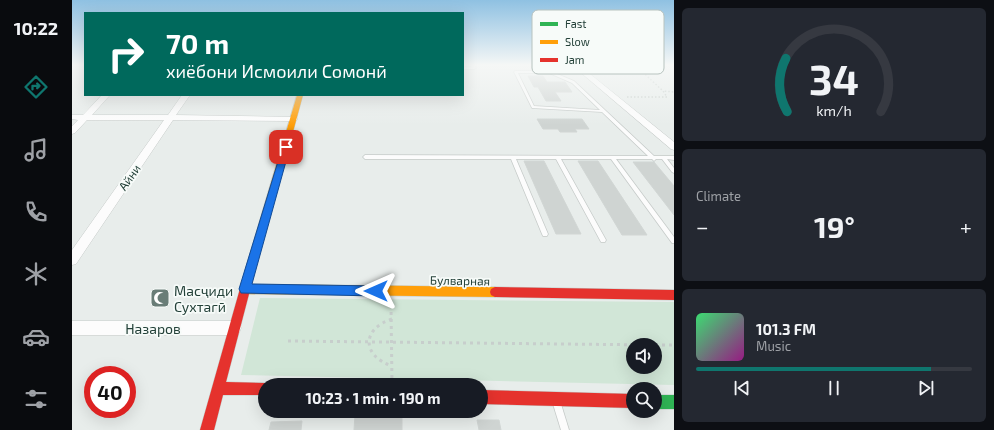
<!DOCTYPE html>
<meta charset="utf-8">
<style>
:root{--surface:#171b24;--page:#242831;--text:#f1f3f6;--muted:#9ea1a6;--line:#363941;--accent:#0f766e}
body{margin:0;font-family:"Exo 2",sans-serif;background:var(--page);color:var(--text);height:100vh;display:flex;flex-direction:column;font-size:15px;white-space:nowrap}
*{box-sizing:border-box;margin:0}
p{font-size:13px;color:var(--muted)}
.icon{flex:none;width:22px;height:22px;fill:none;stroke:currentColor;stroke-width:2;stroke-linecap:round;stroke-linejoin:round}
.map{position:relative;flex:1;overflow:hidden}
.drawer{display:flex;flex-direction:column;gap:8px;padding:8px;background:#0d0f14;width:320px}
.drawer>*{flex:none}
.banner{position:absolute;left:12px;top:12px;width:380px;height:84px;border-radius:0px;box-shadow:0 4px 16px #0002;background:#00695c;color:#fff;overflow:hidden}
.fabs{position:absolute;left:554px;top:338px;display:grid;gap:8px}
.fabs a{display:grid;place-items:center;width:36px;height:36px;border-radius:50%;background:var(--surface);box-shadow:0 4px 16px #0002;font-size:20px}
.speed{position:absolute;left:12px;top:366px;display:flex;gap:8px;font-size:20px;font-weight:700;text-align:center}
.speed>*{display:grid;place-content:center;width:52px;height:52px;border-radius:50%;background:var(--surface);box-shadow:0 4px 16px #0002;line-height:1}
.speed .limit{border:6px solid #d22;background:#fff;color:#111}
.pin{position:absolute;display:grid;place-items:center;width:34px;height:34px;color:#fff;margin:-17px;border-radius:8px;box-shadow:0 2px 6px #0006}
.me{position:absolute;width:44px;margin:-22px;rotate:270deg;stroke-linejoin:round;filter:drop-shadow(0 0 3px #0008)}
.turn{display:flex;align-items:center;gap:14px;height:84px;padding:0 16px;font-size:18px}
.turn .icon{width:52px;height:52px;stroke-width:2.5}
.turn b{display:block;font-size:28px;line-height:34px}
.big{font-size:30px;font-weight:700;line-height:1.1}
.drawer .tile{flex:1;display:flex;flex-direction:column;justify-content:center;gap:6px;min-width:0;padding:0 14px;border-radius:6px;background:var(--page)}
.drawer .dial{align-items:center;gap:0}
.dial svg{height:104px;overflow:visible;fill:none;stroke:var(--line);stroke-width:7;stroke-linecap:round;text-anchor:middle}
.dial text{fill:var(--text);stroke:none}
.song{display:flex;align-items:center;gap:12px}
.cover{width:48px;height:48px;border-radius:6px;background:linear-gradient(135deg,hsl(140 70% 55%),hsl(310 70% 35%))}
.played{height:4px;border-radius:2px;background:linear-gradient(90deg,var(--accent) 85%,var(--line) 85%)}
.keys{display:flex;justify-content:space-around;direction:ltr}
.heat{display:flex;justify-content:space-between;align-items:center;font-size:22px;direction:ltr}
.trip{position:absolute;left:186px;top:378px;width:230px;height:40px;border-radius:20px;background:var(--surface);box-shadow:0 4px 16px #0002;font-weight:700;line-height:40px;text-align:center}
main{display:flex;flex:1;min-height:0}
.dock{display:flex;flex-direction:column;width:72px;justify-content:space-around;align-items:center;background:#090b0e;color:var(--muted)}
.dock .icon{width:28px;height:28px}
.dock .on{color:var(--accent)}
.dock b{font-size:18px;color:var(--text)}
.map>svg:first-child{display:block}
.green{fill:#d1e6d7;fill-rule:evenodd}
.building{fill:#cfd4d2;stroke:#d1d6d4}
.lines{fill:none;stroke-linecap:round;stroke-linejoin:round}
.lane-casing{stroke:#c5cac8;stroke-width:1.5}
.street-casing{stroke:#c5cac8;stroke-width:1}
.fast-casing{stroke:#c3cbc8;stroke-width:1}
.slow-casing{stroke:#c3cbc8;stroke-width:1}
.jam-casing{stroke:#c3cbc8;stroke-width:1}
.path-far2{stroke:#c7cecc;stroke-width:1.5;stroke-dasharray:1.5 2;stroke-linecap:butt}
.path-far1{stroke:#c7cecc;stroke-width:2;stroke-dasharray:2 3.5;stroke-linecap:butt}
.path{stroke:#c7cecc;stroke-width:3;stroke-dasharray:3 4;stroke-linecap:butt}
.lane{fill:#fcfcfc;fill-rule:evenodd}
.street{fill:#fcfcfc;fill-rule:evenodd}
.fast{fill:#30b455;fill-rule:evenodd}
.slow{fill:#ff9f0a;fill-rule:evenodd}
.jam{fill:#e5322d;fill-rule:evenodd}
.route{fill:#1a73e8;stroke:#114b97}
.labels{text-anchor:middle;dominant-baseline:central;stroke-width:3.5;stroke-linejoin:round;paint-order:stroke}
.street-label{font-size:12px;fill:#244139;stroke:#f7fbf9}
.near-poi-label{font-size:14px;fill:#244139;stroke:#f7fbf9;text-anchor:start}
.near-street-label{font-size:14px;fill:#244139;stroke:#f7fbf9}
.key{fill:#f7fbf9;stroke:#b8c3bf;stroke-width:1}
.key-label{font-size:11px;fill:#244139}
</style>
<main>
<nav class="dock">
<b>10:22</b>
<svg class="icon on" aria-label="directions" viewBox="0 0 24 24"><path d="M12 3l9 9-9 9-9-9zM9 14v-3h6M13 9l2 2-2 2"/></svg>
<svg class="icon" aria-label="music" viewBox="0 0 24 24"><path d="M9 18V5l10-2v13"/><circle cx="6" cy="18" r="3"/><circle cx="16" cy="16" r="3"/></svg>
<svg class="icon" aria-label="phone" viewBox="0 0 24 24"><path d="M5 4h4l2 5-3 2q2 4 5 5l2-3 5 2v4C11 20 4 13 5 4z"/></svg>
<svg class="icon" aria-label="climate" viewBox="0 0 24 24"><path d="M12 3v18M4 7l16 10M4 17L20 7"/></svg>
<svg class="icon" aria-label="car" viewBox="0 0 24 24"><path d="M5 17H2v-5l4-1 3-4h7l3 4 3 1v5h-3M9 17h6M6 11h13"/><circle cx="7" cy="17" r="2"/><circle cx="17" cy="17" r="2"/></svg>
<svg class="icon" aria-label="filters" viewBox="0 0 24 24"><path d="M4 7h16M4 17h16"/><circle cx="9" cy="7" r="2"/><circle cx="15" cy="17" r="2"/></svg>
</nav>
<div class="map">
<svg width="602" height="430" viewBox="0 0 602 430">
<rect width="100%" height="100%" fill="#e8edeb"/>
<path class="green" d="M188,298l414,4v83l-433,-10zM561,345h22v22h-22z"/>
<g class="building">
<path d="M456,76h15l4,6h18l7,10h-17l6,9h-15l-8,-14h-4z"/>
<path d="M465,119h45l7,10h-14l2,3h-17l-2,-3h-15z"/>
<path d="M452,161h20l37,73h-25z"/>
<path d="M506,161h20l49,74h-25z"/>
<path d="M561,162h21l20,24v29z"/>
<path d="M283,414l47,1v15h-48z"/>
<path d="M405,420h22l2,10h-22z"/>
<path d="M230,421l-1,9h-32l2,-8z"/>
</g>
<g class="lines">
<defs>
<g id="lane">
<path d="M398,65h4l2,3 -2,1h-11v-2h9z"/>
<path d="M443,71h35l24,10 80,75h20v4l-7,-1 7,9v5l-2,-1 -10,-13h-6l-2,2 -2,-2h-36l58,78v6h-2l-61,-84h-50l45,81 -1,2h-4l-45,-83h-40l32,75 -1,2h-4l-1,-2 -31,-75h-146l-2,-2 2,-2 283,1 -46,-44 -70,-4 -18,-36zM446,73h31l23,10 28,27 -66,-4z"/>
<path d="M485,400l3,1 1,3 8,26h-8l-8,-26 1,-3z"/>
</g>
<g id="street">
<path d="M500,65h7l95,77v8l-3,-1z"/>
<path d="M30,95h8l-18,20h76l14,-20h8l-14,20 118,2 4,2 -4,2 -121,-1 -97,144 -4,1v-15l92,-130h-77l-12,13 -3,1v-8l6,-6 -6,-1v-4h11z"/>
<path d="M0,321h162l5,2 2,5 -2,5 -5,2h-162z"/>
</g>
<rect id="fast" x="583" y="395" width="19" height="14"/>
<g id="slow">
<path d="M225,95h6l-48,176 -1,3 -4,2 -4,-2 -1,-3z"/>
<path d="M173,284l250,3 4,2 1,3 -1,3 -4,2 -250,-3 -4,-2 -1,-3 1,-3z"/>
</g>
<g id="jam">
<path d="M178,266l4,2 1,3 -29,111 39,1 5,2h-5v10h-42l-9,35h-14l45,-159 1,-3z"/>
<path d="M423,287l179,3v10l-179,-3 -4,-2 -1,-3 1,-3z"/>
<path d="M409,390l152,4v14l-152,-4z"/>
</g>
</defs>
<use href="#lane" class="lane-casing"/>
<use href="#street" class="street-casing"/>
<use href="#fast" class="fast-casing"/>
<use href="#slow" class="slow-casing"/>
<use href="#jam" class="jam-casing"/>
<g class="path-far2">
<path d="M563,65l28,26"/>
<path d="M555,97h40l-4,-6 11,1"/>
</g>
<path class="path-far1" d="M319,304v2"/>
<g class="path">
<path d="M319,305l1,80"/>
<path d="M320,319c-31,10 -30,37 0,47"/>
<path d="M216,341l367,4"/>
<path d="M583,345h19"/>
</g>
<use href="#lane" class="lane"/>
<use href="#street" class="street"/>
<use href="#fast" class="fast"/>
<use href="#slow" class="slow"/>
<use href="#jam" class="jam"/>
</g>
<linearGradient id="sky" x2="0" y2="1"><stop stop-color="#8fc1e2"/><stop offset="0.52" stop-color="#f5f7f6"/><stop offset="1" stop-color="#f5f7f6" stop-opacity="0"/></linearGradient>
<rect width="602" height="125" fill="url(#sky)"/>
<path class="route" d="M211,145l7,2 -38,137 124,2 4,1 1,4 -1,4 -4,1 -135,-3 -2,-4z"/>
<defs>
<symbol id="mosque-square" viewBox="-11 -11 22 22"><rect x="-9" y="-9" width="18" height="18" rx="4" fill="#697d77" stroke="#f7fbf9"/><path d="M3.5-4.9A6 6 0 1 0 3.5 4.9A5 5 0 1 1 3.5-4.9Z" fill="#fff"/></symbol>
</defs>
<g fill-rule="evenodd">
<use href="#mosque-square" x="77" y="287" width="22" height="22"/>
</g>
<g class="labels">
<g class="street-label">
<text transform="translate(57 177) rotate(-55)">Айни</text>
<text transform="translate(388 280) rotate(1)">Булварная</text>
</g>
<g class="near-poi-label">
<text x="102" y="290">Масҷиди<tspan x="102" dy="16">Сухтагӣ</tspan></text>
</g>
<g class="near-street-label">
<text x="81" y="328">Назаров</text>
</g>
</g>
<rect x="460" y="10" width="132" height="64" rx="6" class="key"/>
<rect x="468" y="22" width="18" height="4" fill="#30b455"/>
<rect x="468" y="40" width="18" height="4" fill="#ff9f0a"/>
<rect x="468" y="58" width="18" height="4" fill="#e5322d"/>
<g class="key-label">
<text x="493" y="28">Fast</text>
<text x="493" y="46">Slow</text>
<text x="493" y="64">Jam</text>
</g>
</svg>
<div class="fabs">
<a><svg class="icon" aria-label="sound" viewBox="0 0 24 24"><path d="M4 9h4l5-4v14l-5-4H4zM17 9q2 3 0 6"/></svg></a>
<a><svg class="icon" aria-label="search" viewBox="0 0 24 24"><circle cx="10" cy="10" r="6"/><path d="M15 15l6 6"/></svg></a>
</div>
<div class="speed"><div class="limit">40</div></div>
<div class="pin" style="left:214px;top:147px;background:#d93025"><svg class="icon" aria-label="arrive" viewBox="0 0 24 24"><path d="M6 21V4h12l-3 4 3 4H6"/></svg></div>
<svg class="me" style="left:304px;top:291px" viewBox="-20 -20 40 40"><path d="M0-17L14 15 0 8-14 15z" fill="#1a73e8" stroke="#fff" stroke-width="4"/></svg>
<div class="trip">10:23 · 1 min · 190 m</div>
<div class="banner">
<div class="turn"><svg class="icon" aria-label="right" viewBox="0 0 24 24"><path d="M7 20v-9h11M14 6l5 5-5 5"/></svg><div><b>70 m</b>хиёбони Исмоили Сомонӣ</div></div>
</div>
</div>
<section class="drawer">
<div class="tile dial"><svg viewBox="0 0 100 80">
<path d="M14 69A42 42 0 1 1 86 69"/>
<path d="M14 69A42 42 0 0 1 13 28" stroke="#0f766e"/>
<text x="50" y="56" font-size="32" font-weight="700">34</text>
<text x="50" y="72" font-size="11">km/h</text>
</svg></div>
<div class="tile"><p>Climate</p>
<div class="heat"><a>−</a><b class="big">19°</b><a>+</a></div>
</div>
<div class="tile">
<div class="song"><i class="cover"></i><div><b>101.3 FM</b><p>Music</p></div></div>
<div class="played"></div>
<div class="keys"><svg class="icon" aria-label="previous" viewBox="0 0 24 24"><path d="M18 5L8 12l10 7zM5 5v14"/></svg><svg class="icon" aria-label="pause" viewBox="0 0 24 24"><path d="M8 5v14M16 5v14"/></svg><svg class="icon" aria-label="next" viewBox="0 0 24 24"><path d="M6 5l10 7-10 7zM19 5v14"/></svg></div>
</div>
</section>
</main>
